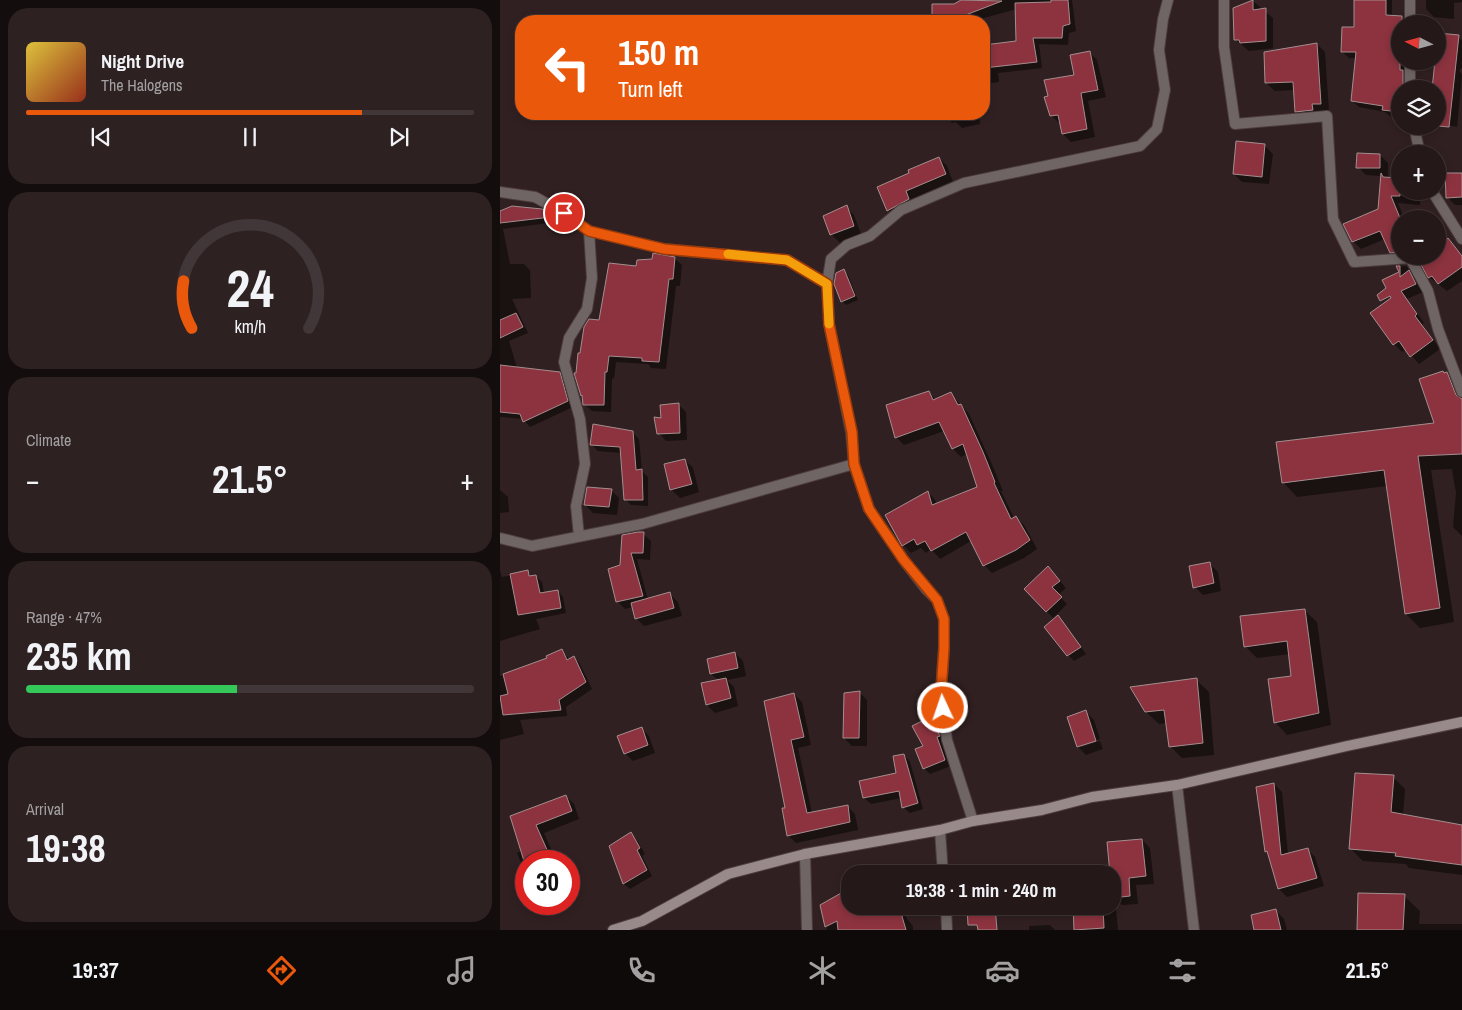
<!DOCTYPE html>
<meta charset="utf-8">
<style>
:root{--surface:#251819;--page:#2d2122;--text:#f1f3f6;--muted:#a3a0a2;--line:#423738;--accent:#ea580c}
body{margin:0;font-family:"Archivo Narrow",sans-serif;background:var(--page);color:var(--text);height:100vh;display:flex;flex-direction:column;font-size:19px;white-space:nowrap}
*{box-sizing:border-box;margin:0}
p{font-size:16px;color:var(--muted)}
.icon{flex:none;width:28px;height:28px;fill:none;stroke:currentColor;stroke-width:2;stroke-linecap:round;stroke-linejoin:round}
.map{position:relative;flex:1;overflow:hidden}
.sheet{display:flex;flex-direction:column;gap:8px;padding:8px;background:#140d0e;width:500px}
.sheet>*{flex:none}
.banner{position:absolute;left:15px;top:15px;width:475px;height:105px;border-radius:20px;box-shadow:0 2px 8px #0003,0 0 0 1px var(--line);background:#ea580c;color:#fff;overflow:hidden}
.needle{width:32px;rotate:276deg}
.fabs{position:absolute;left:891px;top:15px;display:grid;gap:10px}
.fabs a{display:grid;place-items:center;width:55px;height:55px;border-radius:50%;background:var(--surface);box-shadow:0 2px 8px #0003,0 0 0 1px var(--line);font-size:25px}
.speed{position:absolute;left:15px;top:850px;display:flex;gap:10px;font-size:25px;font-weight:700;text-align:center}
.speed>*{display:grid;place-content:center;width:65px;height:65px;border-radius:50%;background:var(--surface);box-shadow:0 2px 8px #0003,0 0 0 1px var(--line);line-height:1}
.speed .limit{border:8px solid #d22;background:#fff;color:#111}
.pin{position:absolute;display:grid;place-items:center;width:42px;height:42px;color:#fff;margin:-21px;border:2px solid #fff;border-radius:50%;box-shadow:0 1px 5px #0007}
.me{position:absolute;width:55px;margin:-28px;rotate:357deg;stroke-linejoin:round;filter:drop-shadow(0 0 4px #0008)}
.turn{display:flex;align-items:center;gap:18px;height:105px;padding:0 20px;font-size:22px}
.turn .icon{width:65px;height:65px;stroke-width:2.5}
.turn b{display:block;font-size:35px;line-height:42px}
.big{font-size:38px;font-weight:700;line-height:1.1}
.sheet .widget{flex:1;display:flex;flex-direction:column;justify-content:center;gap:8px;min-width:0;padding:0 18px;border-radius:20px;background:var(--page)}
.sheet .dial{align-items:center;gap:0}
.dial svg{height:130px;overflow:visible;fill:none;stroke:var(--line);stroke-width:7;stroke-linecap:round;text-anchor:middle}
.dial text{fill:var(--text);stroke:none}
.song{display:flex;align-items:center;gap:15px}
.cover{width:60px;height:60px;border-radius:8px;background:linear-gradient(135deg,hsl(50 70% 55%),hsl(10 70% 35%))}
.played{height:5px;border-radius:2px;background:linear-gradient(90deg,var(--accent) 75%,var(--line) 75%)}
.keys{display:flex;justify-content:space-around;direction:ltr}
.heat{display:flex;justify-content:space-between;align-items:center;font-size:28px;direction:ltr}
.charge{height:8px;border-radius:4px;background:linear-gradient(90deg,#34c759 47%,var(--line) 0)}
.trip{position:absolute;left:341px;top:865px;width:280px;height:50px;border-radius:20px;background:var(--surface);box-shadow:0 2px 8px #0003,0 0 0 1px var(--line);font-weight:700;line-height:50px;text-align:center}
.tabs{display:flex;height:80px;justify-content:space-around;align-items:center;background:#0f0a0a;color:var(--muted)}
.tabs .icon{width:35px;height:35px}
.tabs .selected{color:var(--accent)}
.tabs b{font-size:22px;color:var(--text)}
main{display:flex;flex:1;min-height:0}
.map>svg:first-child{display:block}
.shadow{fill:#0007}
.building{fill:#8c333f;stroke:#a48e8f}
.lines{fill:none;stroke-linecap:round;stroke-linejoin:round}
.street-casing{stroke:#4e3d3e;stroke-width:12}
.secondary-casing{stroke:#4e3d3e;stroke-width:12}
.street{stroke:#6f6565;stroke-width:10}
.secondary{stroke:#98898a;stroke-width:10}
.route-casing{stroke:#983908;stroke-width:12}
.route{stroke:#ea580c;stroke-width:9}
.slow{stroke:#f59e0b;stroke-width:9}
</style>
<main>
<section class="sheet">
<div class="widget">
<div class="song"><i class="cover"></i><div><b>Night Drive</b><p>The Halogens</p></div></div>
<div class="played"></div>
<div class="keys"><svg class="icon" aria-label="previous" viewBox="0 0 24 24"><path d="M18 5L8 12l10 7zM5 5v14"/></svg><svg class="icon" aria-label="pause" viewBox="0 0 24 24"><path d="M8 5v14M16 5v14"/></svg><svg class="icon" aria-label="next" viewBox="0 0 24 24"><path d="M6 5l10 7-10 7zM19 5v14"/></svg></div>
</div>
<div class="widget dial"><svg viewBox="0 0 100 80">
<path d="M14 69A42 42 0 1 1 86 69"/>
<path d="M14 69A42 42 0 0 1 9 40" stroke="#ea580c"/>
<text x="50" y="56" font-size="32" font-weight="700">24</text>
<text x="50" y="72" font-size="11">km/h</text>
</svg></div>
<div class="widget"><p>Climate</p>
<div class="heat"><a>−</a><b class="big">21.5°</b><a>+</a></div>
</div>
<div class="widget"><p>Range · 47%</p><b class="big">235 km</b><div class="charge"></div></div>
<div class="widget"><p>Arrival</p><b class="big">19:38</b></div>
</section>
<div class="map">
<svg width="962" height="930" viewBox="0 0 962 930">
<rect width="100%" height="100%" fill="#312021"/>
<g class="shadow">
<path d="M464,0h108l4,31 -7,2 -1,12 -29,-1 3,24 -44,5 1,9 -15,2v-38l33,-4v-33l-44,12h-46z"/>
<path d="M856,0h36v17h10l7,7h-9v37h7l2,28h-9v28l-10,-1 -5,-4 -26,-5 -7,-6 5,-43h-8l-7,-6 14,-24z"/>
<path d="M926,0h36v2l-8,1v16l-20,-2 -8,-8z"/>
<path d="M753,1l20,17v30l-24,3 -13,-11z"/>
<path d="M939,35l19,2 4,4v27l-3,2 3,5 -5,52 -19,-4z"/>
<path d="M817,44l8,8 4,59 -9,1 -16,7 -8,-8 -1,-21 -20,1 -9,-8v-30z"/>
<path d="M589,52l8,8 9,37 -18,4 7,36 -24,5 -8,-8 -2,-11h-2l-8,-8 -2,-18 27,-21z"/>
<path d="M444,114h35l1,10 -18,4 -6,-6 -4,1z"/>
<path d="M765,146l8,8 -4,30 -27,-2 -8,-8z"/>
<path d="M880,155l8,8v15l12,1v12h21l-1,14 -22,-2 6,16h-4v37h20l1,4h-22l-8,-8 -6,-13 -24,10 -8,-8 26,-31 3,-34 -16,-1 -8,-8z"/>
<path d="M439,158l8,8 6,16 -57,36 -8,-8 22,-37z"/>
<path d="M962,174v31h-7l-8,-8z"/>
<path d="M346,207l8,8 7,19 -21,9 -8,-8 -7,-18z"/>
<path d="M0,213l50,2 6,6v1l-53,7 7,35h14l6,6 1,28 -19,1 16,34 -19,8 8,27 42,5 6,6 8,28 -43,20 -7,-8 -23,-2z"/>
<path d="M948,240l14,15v26l-15,10 -18,-14 9,-21v-8z"/>
<path d="M174,258l8,7 -2,21h-4l-10,83 -15,-1 -3,-4 -32,-2 -2,17 -2,-1 -1,34 -19,-1 -8,-7v-7l-8,-22 5,-20 19,-33 38,-55z"/>
<path d="M906,266l8,9 9,17 -16,7 17,24 -2,1 18,25 -21,15 -13,-15 -4,3 -8,-8 -1,-47 -9,-16 16,-8 -2,-6z"/>
<path d="M344,271l4,4 10,25 -12,5 -4,-4z"/>
<path d="M947,373l15,17v146l-9,-9 3,-34 -4,-24 -21,1 23,152 -34,6 -14,-14 -19,-128 -90,11 -14,-15 153,-58 9,-50z"/>
<path d="M428,392l8,8 15,-6 18,20 22,48 12,29h-2l13,27 2,-1 8,8 13,24 -13,9 -32,15 -8,-8 -13,-24 -31,18 -9,-10 -5,4 -5,-5 -10,5 -8,-8 -16,-30 41,-23 7,8 2,4 41,-16 -11,-34 -6,3 -8,-8 -9,-18 -40,14 -8,-8z"/>
<path d="M178,404l8,8 1,28 -21,1 -7,-8 3,-14z"/>
<path d="M132,432l7,7 3,32 6,6v29l-17,-1 -6,-6 -4,-46 -23,-2 -7,-7z"/>
<path d="M185,460l8,8 6,24 -19,6 -8,-8 -6,-25z"/>
<path d="M0,490l8,7 1,15 -9,1z"/>
<path d="M111,490l8,8 -2,17 -24,-2 -8,-8z"/>
<path d="M143,534l8,7 -1,19 -13,-1 11,41 22,-6 8,8 4,14 -38,10 -8,-8 -3,-11 -8,2 -8,-8 5,-35z"/>
<path d="M710,564l8,8 3,19 -18,4 -8,-8z"/>
<path d="M548,567l18,21 -8,7 9,9 -14,14 -27,-29z"/>
<path d="M0,571l2,6 25,-5 5,5 4,-1 6,6 2,11 14,-2 5,6 3,16 -30,6 4,10 -40,12z"/>
<path d="M804,610l13,12 14,103 -44,10 -12,-13 17,-45 -2,-23 -33,4 -12,-12z"/>
<path d="M563,623l23,31 -12,7 -6,-6z"/>
<path d="M61,650l9,10 4,-3 6,7 12,25 -26,18 1,9 -47,4 4,14 -24,6v-64l49,-17z"/>
<path d="M235,653l8,8 3,15 -19,4 7,7 4,19 -23,7 -8,-8 -4,-21 15,-4 -7,-6z"/>
<path d="M696,680l13,12 5,63 -32,3 -12,-12 -3,-23 -8,1 -13,-12z"/>
<path d="M359,692l8,8v46h-15l-8,-8z"/>
<path d="M294,694l8,8 9,43 -13,3 14,65 35,-7 8,8 3,16 -62,13 -8,-8 -1,-26z"/>
<path d="M586,712l8,8 6,19 -19,6v2l19,-6 3,8 -17,6 -8,-8 -9,-30z"/>
<path d="M430,719l6,6 9,17 -3,1 9,23 -21,8 -6,-6z"/>
<path d="M141,728l8,8 6,17 -22,8 -8,-8z"/>
<path d="M404,755l6,7 13,47 -13,4 -7,-6 -1,-9 -31,6 -7,-6 33,-24z"/>
<path d="M893,777l12,12 -2,26 59,11v49l-53,-7 -3,-4 -43,-3 -13,-13z"/>
<path d="M774,784l8,8 6,62 19,-5 8,8 9,29 -37,11 -8,-8 -10,-36 -2,-2z"/>
<path d="M66,796l8,8 5,15 -35,14 12,28h-30v14l-9,-22 5,-3 -10,-33z"/>
<path d="M131,834l6,6 8,14 -3,2 10,20 -22,13 -6,-5 -14,-38z"/>
<path d="M642,840l8,8 4,36 -18,1 2,19 -16,1 -7,-7 3,32h-42l-2,-24h38v-7l2,1 -2,-14z"/>
<path d="M389,870l4,4h-20z"/>
<path d="M350,889v17h53l4,13 6,7v4h-86l-6,-24z"/>
<path d="M904,896l16,15 -1,13h43v6h-104z"/>
<path d="M776,911l8,8 3,11h-32z"/>
<path d="M550,925l5,5h-26v-4z"/>
</g>
<g class="building">
<path d="M461,0l41,1 -52,20h-25l7,-4v-13h22z"/>
<path d="M551,0h17l2,24 -7,2 -1,12h-29l4,24 -53,6v-23l32,-4 -1,-38 36,-1z"/>
<path d="M753,0v10l13,-2v33l-26,2 -1,-3h-5l-1,-32z"/>
<path d="M854,0h32v15l16,1v8h-2v46h3v19h-3v23l-18,-2 1,-4 -32,-5 5,-49h-15l1,-25h12z"/>
<path d="M938,33l21,2 -10,92 -11,-1v-37h-6l3,-28h3z"/>
<path d="M817,43l4,61h-9l1,6 -18,2 -2,-30 -28,1 -1,-31z"/>
<path d="M590,51l8,39 -17,3 6,36 -25,5 -4,-19 -8,1 -6,-19 4,-1 -4,-16 30,-5 -4,-20z"/>
<path d="M736,141l29,3 -3,33 -29,-3z"/>
<path d="M857,153l23,1v14h-24z"/>
<path d="M439,157l7,17 -40,17 3,8 -22,12 -10,-24 32,-14 -1,-3z"/>
<path d="M881,173l2,4 17,1v18h-9l9,22v34l-10,1 -10,-22 -28,11 -9,-18 35,-15z"/>
<path d="M945,173h17v24l-16,1z"/>
<path d="M347,205l7,21 -24,9 -7,-19z"/>
<path d="M12,206l30,3 9,5v3l-51,6v-12z"/>
<path d="M948,238l14,18v11l-24,17 -6,-8 -4,2 -9,-17 6,-5h13v-10z"/>
<path d="M153,253l22,4 -2,22h-4l-10,83 -17,-1v-3l-33,-2 -2,16h-2l-1,33h-21l-1,-10 -1,1 -7,-23h2l2,-20h2l4,-26 5,-8 10,1 10,-57 27,3 1,-6 15,-1z"/>
<path d="M896,266h4v11l9,-7 7,14 -15,7 16,23 -2,2 18,24 -23,17 -11,-16 -6,4 -23,-32 21,-15 -1,-2 -10,5 -3,-6 9,-7 -4,-8 17,-8z"/>
<path d="M344,269l11,27 -14,6 -7,-18 2,-11z"/>
<path d="M16,313l7,14 -23,11v-18z"/>
<path d="M0,365l60,7 8,29 -45,21 -3,-8 -20,-2z"/>
<path d="M943,371l1,2 3,-1 9,23 6,4v55l-44,2 22,152 -35,6 -21,-144 -102,13 -6,-41 158,-19 -15,-44z"/>
<path d="M429,391l4,9 18,-8 7,13 3,-1 22,48 12,30 -1,1 17,36 5,-3 14,24 -14,10 -33,16 -17,-34 -35,19 -6,-10 -8,4 -3,-6 -12,7 -17,-31 43,-24 4,14 45,-18 -14,-43 -11,5 -13,-27 -44,16 -9,-33z"/>
<path d="M179,403l1,30 -23,1 -3,-17 7,1 -1,-13z"/>
<path d="M93,424l40,7 3,39 6,-1 1,31h-19l-4,-53 -30,-2z"/>
<path d="M185,459l7,25 -22,6 -6,-26z"/>
<path d="M87,487l25,2 -3,18 -25,-2z"/>
<path d="M138,532h6l-1,21h-12l12,43 -27,6 -8,-33 12,-4 2,-30z"/>
<path d="M710,562l4,21 -21,5 -4,-22z"/>
<path d="M548,566l12,15 -8,6 10,10 -16,15 -22,-23z"/>
<path d="M28,570l1,6 7,-1 4,18 18,-3 3,18 -43,7 -8,-41z"/>
<path d="M170,592l4,16 -39,11 -4,-16z"/>
<path d="M805,609l14,104 -45,10 -6,-44 23,-3 -4,-35 -43,6 -4,-31z"/>
<path d="M558,615l23,32 -14,9 -23,-29z"/>
<path d="M62,649l5,11 7,-4 12,26 -27,18 2,10 -58,5 -3,-19 8,-2 -5,-20 44,-16 -1,-2z"/>
<path d="M235,652l3,16 -28,6 -3,-15z"/>
<path d="M226,678l5,20 -25,7 -5,-22z"/>
<path d="M697,678l6,65 -34,4 -5,-37 -19,2 -15,-25z"/>
<path d="M360,691l-1,47h-16l1,-45z"/>
<path d="M294,693l10,44 -13,3 16,73 41,-8 2,17 -63,14 -5,-28h3l-21,-107z"/>
<path d="M586,710l10,31 -19,6 -10,-30z"/>
<path d="M430,717l10,19 -3,1 8,23 -22,9 -8,-20 8,-3 -11,-20z"/>
<path d="M142,727l6,18 -24,9 -7,-18z"/>
<path d="M404,754l14,49 -16,5 -3,-17 -36,7 -4,-17 37,-8 -3,-17z"/>
<path d="M855,773l39,2 -3,37 71,13v40l-67,-9 1,-3 -47,-4z"/>
<path d="M774,783l7,72 27,-7 9,30 -39,11 -11,-38 -2,1 -9,-65z"/>
<path d="M66,795l6,16 -36,14 16,36h-28l-14,-45z"/>
<path d="M131,832l9,16 -3,2 10,20 -24,14 -14,-38z"/>
<path d="M642,839l4,37 -17,2 1,18 -18,2v-24h-2l-3,-32z"/>
<path d="M350,888v18h49l7,24h-68l-1,-9 -12,6 -5,-22z"/>
<path d="M858,893l47,1 -2,36h-46z"/>
<path d="M495,906l2,24h-19l-1,-5h-9l-1,-16z"/>
<path d="M573,906h30l1,22 -30,2z"/>
<path d="M776,909l5,21h-27l-3,-15z"/>
</g>
<g class="lines">
<defs>
<g id="street">
<path d="M724,0v47l11,77 92,-8 6,103 21,43 56,-4 18,33 10,38 24,63"/>
<path d="M910,0v24"/>
<path d="M910,61v28"/>
<path d="M914,126l6,28"/>
<path d="M932,191l30,48"/>
<path d="M0,192l35,5 29,16 25,18 3,47 -5,31 -18,29 -5,24 16,57 5,45 -9,42 3,30"/>
<path d="M89,231l75,18 123,11 40,24"/>
<path d="M0,538l32,8 110,-22 212,-60"/>
<path d="M677,785l17,145"/>
<path d="M473,821l-26,-81 -6,-49 3,-43v-29l-7,-19 -11,-11 -23,-30 -34,-50 -15,-45 -3,-32 -22,-108 -2,-40 4,-25 16,-14 23,-9 31,-26 63,-27 176,-37 17,-17 8,-39 -6,-40 4,-31 5,-19"/>
<path d="M440,830l3,44"/>
<path d="M305,854l2,76"/>
<path d="M446,906l1,24"/>
</g>
<path id="secondary" d="M113,930l29,-9 86,-47 77,-20 135,-24 33,-9 69,-11 50,-13 85,-12 170,-39 115,-24"/>
</defs>
<use href="#street" class="street-casing"/>
<use href="#secondary" class="secondary-casing"/>
<use href="#street" class="street"/>
<use href="#secondary" class="secondary"/>
</g>
<g class="lines">
<defs>
<path id="route" d="M64,213l25,18 75,18 123,11 40,24 2,40 23,108 2,32 15,45 34,50 34,41 7,19v29l-3,44 2,16"/>
</defs>
<use href="#route" class="route-casing"/>
<use href="#route" class="route"/>
<path class="slow" d="M228,254l59,6 40,24 2,40"/>
</g>
</svg>
<div class="fabs">
<a><svg class="needle" viewBox="-14 -14 28 28"><path d="M0-13l5 13h-10z" fill="#e53935"/><path d="M0 13l5-13h-10z" fill="#a3a0a2"/></svg></a>
<a><svg class="icon" aria-label="layers" viewBox="0 0 24 24"><path d="M12 4l9 5-9 5-9-5zM3 14l9 5 9-5"/></svg></a>
<a>+</a>
<a>−</a>
</div>
<div class="speed"><div class="limit">30</div></div>
<div class="pin" style="left:64px;top:213px;background:#d93025"><svg class="icon" aria-label="arrive" viewBox="0 0 24 24"><path d="M6 21V4h12l-3 4 3 4H6"/></svg></div>
<svg class="me" style="left:443px;top:708px" viewBox="-20 -20 40 40"><circle r="17" fill="#ea580c" stroke="#fff" stroke-width="3"/><path d="M0-11L8 9 0 5-8 9z" fill="#fff"/></svg>
<div class="trip">19:38 · 1 min · 240 m</div>
<div class="banner">
<div class="turn"><svg class="icon" aria-label="left" viewBox="0 0 24 24"><path d="M17 20v-9H6M10 6l-5 5 5 5"/></svg><div><b>150 m</b>Turn left</div></div>
</div>
</div>
</main>
<nav class="tabs">
<b>19:37</b>
<svg class="icon selected" aria-label="directions" viewBox="0 0 24 24"><path d="M12 3l9 9-9 9-9-9zM9 14v-3h6M13 9l2 2-2 2"/></svg>
<svg class="icon" aria-label="music" viewBox="0 0 24 24"><path d="M9 18V5l10-2v13"/><circle cx="6" cy="18" r="3"/><circle cx="16" cy="16" r="3"/></svg>
<svg class="icon" aria-label="phone" viewBox="0 0 24 24"><path d="M5 4h4l2 5-3 2q2 4 5 5l2-3 5 2v4C11 20 4 13 5 4z"/></svg>
<svg class="icon" aria-label="climate" viewBox="0 0 24 24"><path d="M12 3v18M4 7l16 10M4 17L20 7"/></svg>
<svg class="icon" aria-label="car" viewBox="0 0 24 24"><path d="M5 17H2v-5l4-1 3-4h7l3 4 3 1v5h-3M9 17h6M6 11h13"/><circle cx="7" cy="17" r="2"/><circle cx="17" cy="17" r="2"/></svg>
<svg class="icon" aria-label="filters" viewBox="0 0 24 24"><path d="M4 7h16M4 17h16"/><circle cx="9" cy="7" r="2"/><circle cx="15" cy="17" r="2"/></svg>
<b>21.5°</b>
</nav>
